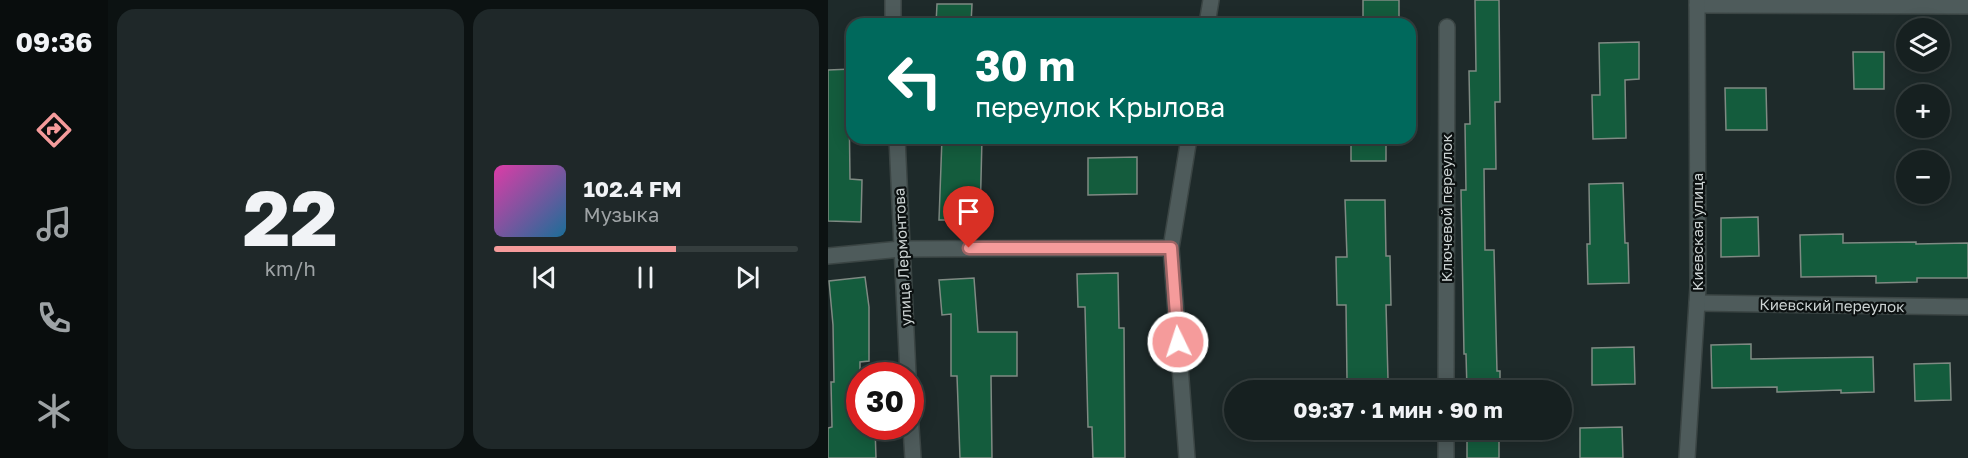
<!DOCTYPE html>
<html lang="ru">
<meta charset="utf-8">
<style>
:root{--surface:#162020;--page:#1f2829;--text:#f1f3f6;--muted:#9ea3a5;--line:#353e3e;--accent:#f59b9b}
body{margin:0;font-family:"Golos Text",sans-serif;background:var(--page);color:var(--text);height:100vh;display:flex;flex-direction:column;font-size:22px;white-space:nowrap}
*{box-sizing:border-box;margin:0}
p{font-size:20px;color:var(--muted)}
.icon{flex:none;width:33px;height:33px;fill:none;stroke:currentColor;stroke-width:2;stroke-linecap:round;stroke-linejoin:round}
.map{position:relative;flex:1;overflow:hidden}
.panel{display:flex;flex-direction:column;gap:9px;padding:9px;background:#0c1212;width:720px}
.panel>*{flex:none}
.guide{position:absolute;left:18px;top:18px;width:570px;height:126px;border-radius:18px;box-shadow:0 3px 15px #0003,0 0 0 2px var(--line);background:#00695c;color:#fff;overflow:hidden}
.fabs{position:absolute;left:1068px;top:18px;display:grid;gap:12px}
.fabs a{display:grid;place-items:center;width:54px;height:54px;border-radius:50%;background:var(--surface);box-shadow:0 3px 15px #0003,0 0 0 2px var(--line);font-size:30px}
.speed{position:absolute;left:18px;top:362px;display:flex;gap:12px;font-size:30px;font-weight:700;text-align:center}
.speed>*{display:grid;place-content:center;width:78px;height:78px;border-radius:50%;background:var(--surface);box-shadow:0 3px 15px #0003,0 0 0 2px var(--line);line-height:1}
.speed .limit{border:9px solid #d22;background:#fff;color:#111}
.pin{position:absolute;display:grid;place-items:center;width:51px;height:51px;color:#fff;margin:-62px -26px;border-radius:50% 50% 50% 0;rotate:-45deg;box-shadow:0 0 6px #0007}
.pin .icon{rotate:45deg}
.me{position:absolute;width:66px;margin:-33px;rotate:356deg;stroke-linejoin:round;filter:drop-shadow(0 0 4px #0008)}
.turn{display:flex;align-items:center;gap:21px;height:126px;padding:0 30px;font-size:27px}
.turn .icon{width:78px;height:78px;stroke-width:2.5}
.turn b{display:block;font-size:42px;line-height:51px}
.panel .card{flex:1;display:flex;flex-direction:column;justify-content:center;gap:9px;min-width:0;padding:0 21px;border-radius:18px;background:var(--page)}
.panel .dial{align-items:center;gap:0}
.dial b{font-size:78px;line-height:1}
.song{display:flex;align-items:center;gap:18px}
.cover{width:72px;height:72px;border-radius:9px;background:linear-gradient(135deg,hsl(320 70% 55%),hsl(200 70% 35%))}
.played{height:6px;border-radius:3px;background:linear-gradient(90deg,var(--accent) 60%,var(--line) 60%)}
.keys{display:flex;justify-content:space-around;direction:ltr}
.panel .tiles{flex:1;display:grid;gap:9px;grid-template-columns:repeat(2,1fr)}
.trip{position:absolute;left:396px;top:380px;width:348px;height:60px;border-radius:30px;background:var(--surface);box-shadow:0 3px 15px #0003,0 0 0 2px var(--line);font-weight:700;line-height:60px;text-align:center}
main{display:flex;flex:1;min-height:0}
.menu{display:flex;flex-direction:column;width:108px;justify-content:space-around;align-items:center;background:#090d0d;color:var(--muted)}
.menu .icon{width:42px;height:42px}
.menu .selected{color:var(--accent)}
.menu b{font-size:27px;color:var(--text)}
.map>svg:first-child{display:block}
.building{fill:#145c3d;stroke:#7f8a83;stroke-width:1.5}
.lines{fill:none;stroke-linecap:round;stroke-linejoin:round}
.minor-casing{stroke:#3b4544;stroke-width:18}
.minor{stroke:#4e5b5b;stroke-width:15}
.route-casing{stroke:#9f6565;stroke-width:15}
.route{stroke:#f59b9b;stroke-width:10}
.labels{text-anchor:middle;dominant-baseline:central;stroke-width:4.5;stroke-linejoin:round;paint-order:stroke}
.street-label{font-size:15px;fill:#ccd3d3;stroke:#0c1111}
</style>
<main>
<nav class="menu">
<b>09:36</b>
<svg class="icon selected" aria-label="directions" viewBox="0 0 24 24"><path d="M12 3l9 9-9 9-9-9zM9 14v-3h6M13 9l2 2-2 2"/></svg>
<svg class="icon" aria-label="music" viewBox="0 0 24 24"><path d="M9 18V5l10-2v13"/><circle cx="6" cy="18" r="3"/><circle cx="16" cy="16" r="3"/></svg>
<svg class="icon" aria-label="phone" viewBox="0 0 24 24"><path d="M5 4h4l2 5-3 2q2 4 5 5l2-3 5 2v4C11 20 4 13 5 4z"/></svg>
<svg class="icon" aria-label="climate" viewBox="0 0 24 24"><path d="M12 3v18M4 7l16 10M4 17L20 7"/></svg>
</nav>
<section class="panel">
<div class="tiles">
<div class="card dial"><b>22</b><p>km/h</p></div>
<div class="card">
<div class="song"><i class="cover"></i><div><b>102.4 FM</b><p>Музыка</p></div></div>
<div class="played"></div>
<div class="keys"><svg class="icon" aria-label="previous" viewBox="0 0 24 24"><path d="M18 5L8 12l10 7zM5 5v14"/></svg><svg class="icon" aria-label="pause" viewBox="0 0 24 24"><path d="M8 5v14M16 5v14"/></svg><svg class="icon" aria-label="next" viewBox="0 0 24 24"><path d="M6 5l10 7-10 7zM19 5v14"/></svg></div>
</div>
</div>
</section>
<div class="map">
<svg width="1140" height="458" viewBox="0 0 1140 458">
<rect width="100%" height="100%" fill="#1e2a2a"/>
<g class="building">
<path d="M535,0h36v19l-36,1z"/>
<path d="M647,0h24l1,102h-5l1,67h-12l1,81h9l3,121h3v19h-33l-1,-36h-2l-3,-164h5l-1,-66h5l-1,-53h7z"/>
<path d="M109,4h35l-1,20h-35z"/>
<path d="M811,42v37l-14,1 1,58 -33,1 -1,-44h8l-1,-52z"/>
<path d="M1025,52h31v37h-30z"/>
<path d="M24,69v30l-3,1 1,79 12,1 -1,42 -33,-1v-151z"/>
<path d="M897,88h41l1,42h-41z"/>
<path d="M114,138h40l-2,82h-41z"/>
<rect x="523" y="138" width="35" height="23"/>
<path d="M309,157v37l-49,1v-37z"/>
<path d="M795,183l2,60h3l1,40 -41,1 -1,-40h3l-1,-60z"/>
<path d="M517,200h40l1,56h4l1,49h-5l2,74h-41l-1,-74h-9l-1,-48h11z"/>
<path d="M930,217l1,39 -38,1v-39z"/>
<path d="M1015,234v9l73,-1v2l52,-1v35h-51v4l-41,1v-7l-75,1 -1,-42z"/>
<path d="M290,273l1,55h5l1,130h-32l-1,-31h-4l-3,-120h-7l-1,-33z"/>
<path d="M37,277l4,30v54l-9,1v64h15l1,32h-48v-30l4,-1 -1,-45h3l-1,-57 -4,-44z"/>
<path d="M146,278l4,54h39v44h-26l1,82h-32l-3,-82h-6v-62l-9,1 -3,-35z"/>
<path d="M923,344v15l122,-2 1,35 -33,1v-3l-64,2v-5l-65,1 -1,-43z"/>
<path d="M806,347l1,37 -43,1v-37z"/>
<path d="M1122,363l1,37 -36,1 -1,-37z"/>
<path d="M794,427l1,31h-43v-30z"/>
<rect x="639" y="432" width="32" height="26"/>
</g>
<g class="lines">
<defs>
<g id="minor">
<path d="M65,0v24"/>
<path d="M869,5l271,1"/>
<path d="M379,24l4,-24"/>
<path d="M69,138l11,237"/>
<path d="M0,256l73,-7 270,-1"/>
<path d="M869,303l271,4"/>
<path d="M618,390l1,-363"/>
<path d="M82,412l3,46"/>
<path d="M359,458l-16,-210 18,-110"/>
<path d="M618,458v-29"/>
<path d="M859,458l11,-171 -1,-287"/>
</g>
</defs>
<use href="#minor" class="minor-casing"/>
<use href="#minor" class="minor"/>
</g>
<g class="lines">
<defs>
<path id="route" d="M141,248h202l7,94"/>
</defs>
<use href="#route" class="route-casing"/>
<use href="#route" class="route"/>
</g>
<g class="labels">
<g class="street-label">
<text transform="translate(618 208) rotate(-90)">Ключевой переулок</text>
<text transform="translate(869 232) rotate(-90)">Киевская улица</text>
<text transform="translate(74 257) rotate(-93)">улица Лермонтова</text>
<text transform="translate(1004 305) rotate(1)">Киевский переулок</text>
</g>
</g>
</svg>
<div class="fabs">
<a><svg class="icon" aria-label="layers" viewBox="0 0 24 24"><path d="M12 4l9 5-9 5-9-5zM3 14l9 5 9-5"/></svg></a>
<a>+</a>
<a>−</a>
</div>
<div class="speed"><div class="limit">30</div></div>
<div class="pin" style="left:141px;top:248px;background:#d93025"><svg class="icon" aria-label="arrive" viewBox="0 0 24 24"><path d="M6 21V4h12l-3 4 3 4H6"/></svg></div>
<svg class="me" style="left:350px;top:342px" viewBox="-20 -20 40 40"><circle r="17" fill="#f59b9b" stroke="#fff" stroke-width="3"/><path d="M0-11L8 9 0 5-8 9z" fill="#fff"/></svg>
<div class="trip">09:37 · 1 мин · 90 m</div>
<div class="guide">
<div class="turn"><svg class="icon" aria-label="left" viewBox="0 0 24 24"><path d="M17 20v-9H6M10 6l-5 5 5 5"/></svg><div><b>30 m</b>переулок Крылова</div></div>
</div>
</div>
</main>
